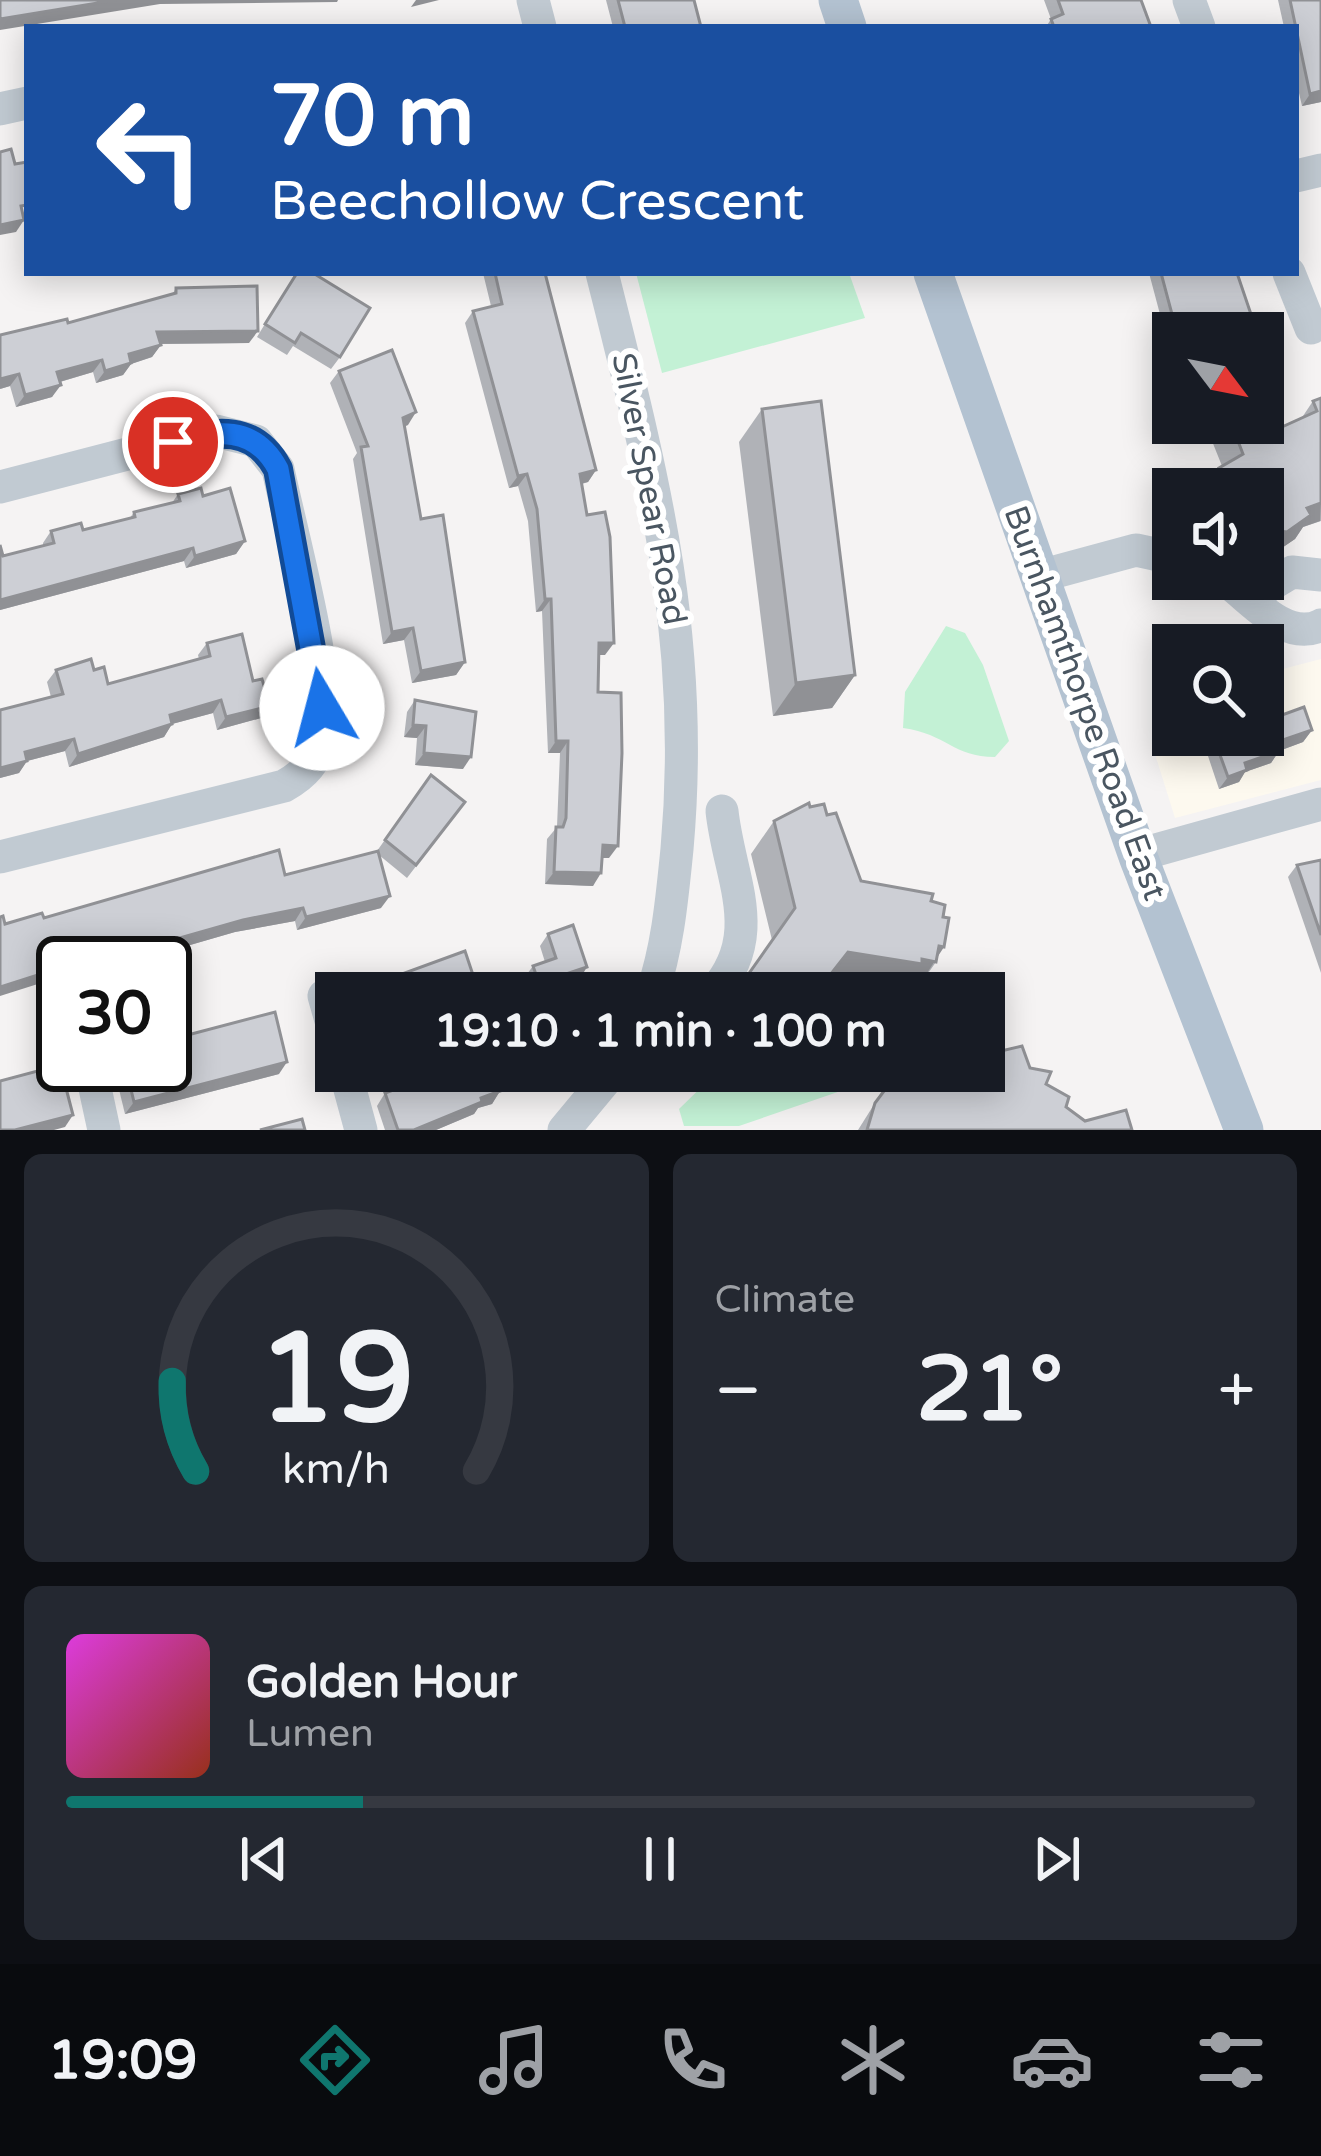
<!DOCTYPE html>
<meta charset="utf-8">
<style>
:root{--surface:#171b24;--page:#242831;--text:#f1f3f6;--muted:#9ea1a6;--line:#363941;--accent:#0f766e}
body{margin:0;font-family:"Varela Round",sans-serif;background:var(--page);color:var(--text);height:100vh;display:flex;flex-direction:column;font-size:45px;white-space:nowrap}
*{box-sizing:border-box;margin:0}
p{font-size:39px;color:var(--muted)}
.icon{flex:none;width:66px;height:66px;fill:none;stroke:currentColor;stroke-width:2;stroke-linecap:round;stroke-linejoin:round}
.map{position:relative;height:1130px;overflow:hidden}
.side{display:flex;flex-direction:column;gap:24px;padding:24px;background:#0d0f14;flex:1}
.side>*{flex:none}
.top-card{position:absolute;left:24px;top:24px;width:1275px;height:252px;border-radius:0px;box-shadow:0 6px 30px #0003;background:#1a4fa0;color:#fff;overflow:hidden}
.needle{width:78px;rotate:122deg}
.buttons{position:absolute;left:1152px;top:312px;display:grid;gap:24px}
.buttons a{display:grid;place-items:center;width:132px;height:132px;border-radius:0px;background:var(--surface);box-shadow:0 6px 30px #0003;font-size:60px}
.speed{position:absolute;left:36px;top:936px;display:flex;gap:24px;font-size:60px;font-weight:700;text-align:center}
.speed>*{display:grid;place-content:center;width:156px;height:156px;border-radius:50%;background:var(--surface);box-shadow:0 6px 30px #0003;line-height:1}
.speed .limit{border:6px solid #111;border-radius:18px;background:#fff;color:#111}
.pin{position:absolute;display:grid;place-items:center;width:102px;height:102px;color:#fff;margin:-51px;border:6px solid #fff;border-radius:50%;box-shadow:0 3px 12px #0007}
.me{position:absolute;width:132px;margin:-66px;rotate:352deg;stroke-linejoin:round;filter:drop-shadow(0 0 9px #0008)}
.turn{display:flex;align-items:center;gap:42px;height:252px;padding:0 48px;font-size:54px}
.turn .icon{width:156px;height:156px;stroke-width:2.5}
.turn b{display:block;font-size:84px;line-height:102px}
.big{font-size:90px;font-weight:800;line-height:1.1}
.side .tile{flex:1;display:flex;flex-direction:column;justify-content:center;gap:18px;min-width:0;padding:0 42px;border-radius:18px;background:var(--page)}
.side .dial{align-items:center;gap:0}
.dial svg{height:312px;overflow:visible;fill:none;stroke:var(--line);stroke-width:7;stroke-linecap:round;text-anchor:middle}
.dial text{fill:var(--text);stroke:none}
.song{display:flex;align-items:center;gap:36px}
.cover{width:144px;height:144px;border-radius:18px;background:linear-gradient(135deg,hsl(300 70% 55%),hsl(10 70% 35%))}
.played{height:12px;border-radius:6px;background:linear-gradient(90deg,var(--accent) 25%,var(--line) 25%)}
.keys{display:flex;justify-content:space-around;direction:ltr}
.heat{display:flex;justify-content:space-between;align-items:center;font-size:66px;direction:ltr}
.side .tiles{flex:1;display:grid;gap:24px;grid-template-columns:1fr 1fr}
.tile:last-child{grid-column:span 2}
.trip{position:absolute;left:315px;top:972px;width:690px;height:120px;border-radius:0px;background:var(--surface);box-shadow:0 6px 30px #0003;font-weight:800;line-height:120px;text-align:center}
.dock{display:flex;height:192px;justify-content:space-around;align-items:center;background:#090b0e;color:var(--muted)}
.dock .icon{width:84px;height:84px}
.dock .current{color:var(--accent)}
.dock b{font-size:54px;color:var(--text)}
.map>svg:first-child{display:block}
.commercial{fill:#fdf9ef}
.green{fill:#c3f1d5}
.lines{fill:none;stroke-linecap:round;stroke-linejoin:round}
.minor{stroke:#c1cad2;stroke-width:33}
.major{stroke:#b3c2d1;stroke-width:39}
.wall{fill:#b0b2b7}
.shaded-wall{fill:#909195}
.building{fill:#cdcfd5;stroke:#909195;stroke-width:3}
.route-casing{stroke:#114b97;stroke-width:30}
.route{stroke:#1a73e8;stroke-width:21}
.labels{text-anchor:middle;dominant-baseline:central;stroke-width:12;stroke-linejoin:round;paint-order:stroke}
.street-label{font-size:33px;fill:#4a5661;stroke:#fff}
</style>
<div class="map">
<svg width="1321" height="1130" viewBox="0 0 1321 1130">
<rect width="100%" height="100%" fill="#f5f3f3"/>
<path class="commercial" d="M1321,659v121l-146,38 -20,-64 -1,-52 19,-6v39h90v-61z"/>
<g class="green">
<path d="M636,273h213l16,45 -203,55z"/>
<path d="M946,626l19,7 18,32 26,76 -14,16c-42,0 -48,-23 -92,-29l2,-36z"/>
<path d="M718,1071h181l-160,55h-55l-5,-17z"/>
</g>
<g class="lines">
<g class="minor">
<path d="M533,0l7,27"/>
<path d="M1189,0l10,27"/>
<path d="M0,109l27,-6"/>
<path d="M1296,176l25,-6"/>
<path d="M602,273c51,203 94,364 75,576 -5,49 -9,97 -25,144"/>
<path d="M1289,273l22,55"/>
<path d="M0,487l216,-56 40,10 22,28c13,63 55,212 44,268 -5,24 -18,38 -38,49l-284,71"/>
<path d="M1040,576l96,-26 37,8"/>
<path d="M1225,579c25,20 62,64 96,46"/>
<path d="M1249,598l43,-26 29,3"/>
<path d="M1138,855l183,-51"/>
<path d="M713,993c53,-58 16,-115 9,-182"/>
<path d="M324,996l12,42"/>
<path d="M90,1065l14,65"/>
<path d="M345,1071l16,59"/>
<path d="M564,1130l49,-59"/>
</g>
<g class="major">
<path d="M838,0l9,27"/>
<path d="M933,273l206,586 105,271"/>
</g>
</g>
<g class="wall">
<path d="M606,0h88l7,27h-88z"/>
<path d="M1044,0h97l10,27h-105l5,-8z"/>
<path d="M1278,0h43v102l-19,4 -6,-26v-53h-12z"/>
<path d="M296,273l44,84 -9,12 -38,-23 -6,9 -30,-18z"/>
<path d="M483,273h62l51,197 -8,12 -6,2 23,171h-7v37l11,166h-7l-9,28 -48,-2 2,-45 10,-12 3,-74h-12l-6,-142 -6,1 -8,-91 -10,-35 -9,2 -44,-165 8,-12 18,-5z"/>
<path d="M1149,273h88l16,60h-80v14l-4,1z"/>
<path d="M176,288l73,55 -88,1 -9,13 -21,7 -8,11 -27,8 -3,-11 -33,10 -8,15 -36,10 -6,-21 -10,3 68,-66 104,-28z"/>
<path d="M339,371l69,54 -3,1 16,93 44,143 -9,13 -44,8 -8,-43 -21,4 -30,-185 4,-6 -27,-70z"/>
<path d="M1321,398v123l-18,6 -8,12 -25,17 -7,-2v-65h-59l18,-23 -10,-25 13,-18h38l10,8 28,-12 12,-18z"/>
<path d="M762,409l93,266 -23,33 -59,8 -34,-274z"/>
<path d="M178,494l25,2 42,45 -9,13 -50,14 -2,-7 -184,49v-65l3,11 40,-11v-2l8,-12 32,-1 47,-12 4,-6 38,-9z"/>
<path d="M207,643l63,63 -9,12 -44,12 -4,-17 -41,11 -8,13 -95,30 -4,-16 -38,10 -8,12 -19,5v-68l51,-13 -4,-15 9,-12h38l14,14 91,-25 -1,-4z"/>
<path d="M415,700l48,69 -48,-4 2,-27 -13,-1 3,-25z"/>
<path d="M1312,730l-9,12 -24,9 -8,12 -26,9 -6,10 -20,7 -11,-33 8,-12z"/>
<path d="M431,775l34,27 -58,76 -28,-23 2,53 -84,22 -2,-9 -60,11 -107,31h-65l-58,-39 280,-49 92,-24z"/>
<path d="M810,807l17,8 34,66 70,20 6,56 -1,5 -22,31h-42l-47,-8 -6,8h-84l37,-53 -21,-86 23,-33z"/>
<path d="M1321,860v113l-33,-96 9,-12z"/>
<path d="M548,934l31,46 -13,4 -39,3 -3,-9 9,-12 12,-4 -5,-16z"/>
<path d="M113,1065h52l114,9 -154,40z"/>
<path d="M1030,1068l36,39 19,14 47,9h-274l17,-27z"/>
<path d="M511,1084l-12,4 1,3 -8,13 -14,4 -4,6 -38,16h-51l-8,-24 8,-13z"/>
</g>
<g class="shaded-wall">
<path d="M116,0h222l-1,2 -177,2 -160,26v-11z"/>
<path d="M416,0h23l-28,7z"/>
<path d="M1321,91v11l-19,4 8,-12z"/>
<path d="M24,220l-8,12 -16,3v-10z"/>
<path d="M258,331l-9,12 -100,1 8,-12z"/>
<path d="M161,345l-9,12 -21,7 -8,11 -27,8 9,-12 24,-17z"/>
<path d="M102,360l-9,12 -44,13 8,-13z"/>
<path d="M19,374l-9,12 -10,3v-10z"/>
<path d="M61,385l-9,12 -36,10 9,-12z"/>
<path d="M416,412l-8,13 -13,5 8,-12z"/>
<path d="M596,470l-8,12 -17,4 9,-12z"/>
<path d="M527,474l-9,12 -9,2 9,-12z"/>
<path d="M1321,503l-1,18 -17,6 -8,12 -25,17 -7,-2v-25z"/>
<path d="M245,541l-9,13 -50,14 9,-12z"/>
<path d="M193,548l-9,13 -184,49v-10z"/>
<path d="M545,599h6l-9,12 -6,1z"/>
<path d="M413,628l-9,12 -21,4 9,-12z"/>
<path d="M599,643h15l-9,12h-15z"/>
<path d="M465,662l-9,13 -44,8 9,-12z"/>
<path d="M855,675l-23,33 -59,8 23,-33z"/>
<path d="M221,700l-8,13 -41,11 -8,13 -95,30 9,-13 92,-39z"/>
<path d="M270,706l-9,12 -44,12 9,-13z"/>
<path d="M413,725l13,1 -9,12 -13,-1z"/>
<path d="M1312,730l-9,12 -35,13 9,-13z"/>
<path d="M74,739l-9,12 -38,10 -8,12 -19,5v-10l25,-16z"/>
<path d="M556,741h12l-8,12h-12z"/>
<path d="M1279,751l-8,12 -26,9 -6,10 -20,7 9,-12 17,-14z"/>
<path d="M424,753l47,4 -8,12 -48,-4z"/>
<path d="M603,845l15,1 -9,12h-15z"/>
<path d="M554,872l47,1 -8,13 -48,-2z"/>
<path d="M390,896l-9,12 -84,22 9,-13z"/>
<path d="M303,908l-8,13 -60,11 -107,31h-25l3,-4 137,-39z"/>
<path d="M939,946l5,1 -30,46h-42l-47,-8 -6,8h-3l32,-41 74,7z"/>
<path d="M104,953l-6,10h-24z"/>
<path d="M63,967v9l-63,20v-9z"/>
<path d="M587,967l-8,13 -24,8 8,-13z"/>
<path d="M287,1062l-8,12 -154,40 9,-12z"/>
<path d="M520,1072l-9,12 -23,8 8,-12z"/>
<path d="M500,1091l-8,13 -14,4 -4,6 -38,16h-22l67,-32z"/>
<path d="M73,1115l-8,12 -11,3h-39z"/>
</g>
<g class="building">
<path d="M0,0h116l-116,19z"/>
<path d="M618,0h76l7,27h-76z"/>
<path d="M1058,0h83l10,27h-97l-3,-8 12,-5z"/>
<path d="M1290,0h31v91l-11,3z"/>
<path d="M11,149l4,15 12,-2v43l-6,1 3,14 -24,5v-73z"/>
<path d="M297,273h16l57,35 -30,49 -39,-24 -6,10 -30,-19z"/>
<path d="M495,273h50l51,197 -16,4 7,41 18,-3 5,25 4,106h-15l-1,49 23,1 1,60 -4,93 -15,-1 -2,28 -47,-1 2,-45h7l3,-9 2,-77h-12l-5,-142h-6l-8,-90 -10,-35 -9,2 -45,-165 29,-7z"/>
<path d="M1161,273h76l19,56 -20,4h-21l-1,-5 -23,5h-14z"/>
<path d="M257,286l1,45 -101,1 4,13 -32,9 2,9 -26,8 -3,-11 -45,12 4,13 -36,10 -6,-21 -19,5v-44l67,-16 1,4 108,-30v-5z"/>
<path d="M392,350l24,62 -13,6 18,101 22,-4 22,147 -44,9 -8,-43 -21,4 -31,-185 7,-1 -29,-75z"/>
<path d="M1321,398v105l-14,5 4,7 -24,17 -24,-3v-40h-29l-15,-21 24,-14 -12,-31h32v-19l10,27 44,-20 -4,-10z"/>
<path d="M821,401l34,274 -59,8 -34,-274z"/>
<path d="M201,488l2,8 27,-8 15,53 -50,15 -2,-8 -193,52v-55l3,11 51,-13 -3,-12 30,-8 2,7 52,-13 -1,-5 46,-11 -2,-7z"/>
<path d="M242,634l11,47 9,-2 8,27 -44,11 -5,-17 -51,15 2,9 -94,30 -4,-15 -49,13 2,9 -27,7v-58l63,-16 -7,-24 35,-11 3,11 10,-3 4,17 102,-28 -3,-13z"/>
<path d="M415,700l61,12 -5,45 -47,-4 2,-27 -13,-1z"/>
<path d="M1304,707l8,23 -35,12 2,9 -34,12 2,7 -19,7 -12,-33 26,-9h21v-13z"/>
<path d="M431,775l34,27 -49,63 -31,-25z"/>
<path d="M809,803l1,4 14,-3 3,11 9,-2 25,68 72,13 -2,7 14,4 -2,12 6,1 -5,29 -5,-1 -3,16 -14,-3v5l-74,-12 -32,41h-58l-13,-14 50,-71 -21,-87z"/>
<path d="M279,850l6,25 93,-24 12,45 -84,21 -3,-9 -60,12 -137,39 -2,-6 -30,10h-11v4l-63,20v-70l3,-1 2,8 37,-11 2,5z"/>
<path d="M1321,860v75l-24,-70z"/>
<path d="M573,925l14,42 -24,8 6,18h-61l31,-10 -6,-17 23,-8 -8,-24z"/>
<path d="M465,951l14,42h-110l11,-3 -3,-7z"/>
<path d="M275,1012l12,50 -153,40 -9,-37h40v-24z"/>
<path d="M1022,1046l8,22 21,4 -5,12 23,13 -3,10 19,14 41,-11 6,20h-265l8,-27 21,-28 19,-4h69v-16z"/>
<path d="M60,1065l13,50 -58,15h-15v-49z"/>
<path d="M445,1071l75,1 -24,8 4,11 -19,7 1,4 -68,28h-16l-13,-37z"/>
<path d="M302,1119l3,11h-45z"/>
</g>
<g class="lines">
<defs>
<path id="route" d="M173,442c43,-11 81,-18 105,27l44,239"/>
</defs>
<use href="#route" class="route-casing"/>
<use href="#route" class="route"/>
</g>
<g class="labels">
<g class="street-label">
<text transform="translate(649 489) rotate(79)">Silver Spear Road</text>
<text transform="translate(1085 703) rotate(70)">Burnhamthorpe Road East</text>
</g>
</g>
</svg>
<div class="buttons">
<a><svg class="needle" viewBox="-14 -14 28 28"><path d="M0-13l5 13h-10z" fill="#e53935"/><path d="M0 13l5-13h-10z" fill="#9ea1a6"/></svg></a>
<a><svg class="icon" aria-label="sound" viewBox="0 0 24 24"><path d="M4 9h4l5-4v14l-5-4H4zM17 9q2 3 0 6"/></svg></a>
<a><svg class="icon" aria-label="search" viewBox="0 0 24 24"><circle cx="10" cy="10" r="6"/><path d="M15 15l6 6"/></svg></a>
</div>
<div class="speed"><div class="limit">30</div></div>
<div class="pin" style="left:173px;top:442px;background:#d93025"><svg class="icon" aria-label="arrive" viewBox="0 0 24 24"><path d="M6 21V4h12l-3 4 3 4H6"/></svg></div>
<svg class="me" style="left:322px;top:708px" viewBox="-20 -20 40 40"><circle r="19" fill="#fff"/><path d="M0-13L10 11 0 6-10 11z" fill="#1a73e8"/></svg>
<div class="trip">19:10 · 1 min · 100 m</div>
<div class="top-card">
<div class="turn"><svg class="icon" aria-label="left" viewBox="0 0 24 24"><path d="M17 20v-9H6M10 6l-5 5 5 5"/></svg><div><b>70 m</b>Beechollow Crescent</div></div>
</div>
</div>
<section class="side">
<div class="tiles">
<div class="tile dial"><svg viewBox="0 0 100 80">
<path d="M14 69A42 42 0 1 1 86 69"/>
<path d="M14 69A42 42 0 0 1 8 46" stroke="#0f766e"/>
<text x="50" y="56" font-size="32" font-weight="700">19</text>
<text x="50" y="72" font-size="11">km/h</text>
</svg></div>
<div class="tile"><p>Climate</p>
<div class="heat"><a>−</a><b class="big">21°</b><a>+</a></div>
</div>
<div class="tile">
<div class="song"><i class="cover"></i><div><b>Golden Hour</b><p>Lumen</p></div></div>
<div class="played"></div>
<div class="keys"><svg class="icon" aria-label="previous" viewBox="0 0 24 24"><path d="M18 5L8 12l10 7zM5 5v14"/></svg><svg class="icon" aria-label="pause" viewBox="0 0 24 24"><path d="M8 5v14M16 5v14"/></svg><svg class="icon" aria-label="next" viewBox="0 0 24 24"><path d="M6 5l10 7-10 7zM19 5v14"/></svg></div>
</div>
</div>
</section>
<nav class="dock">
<b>19:09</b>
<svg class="icon current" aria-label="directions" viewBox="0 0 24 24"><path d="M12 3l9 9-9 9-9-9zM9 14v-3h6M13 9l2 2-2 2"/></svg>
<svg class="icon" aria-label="music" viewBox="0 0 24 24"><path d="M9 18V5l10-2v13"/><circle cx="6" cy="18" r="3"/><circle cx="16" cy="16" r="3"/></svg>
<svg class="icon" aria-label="phone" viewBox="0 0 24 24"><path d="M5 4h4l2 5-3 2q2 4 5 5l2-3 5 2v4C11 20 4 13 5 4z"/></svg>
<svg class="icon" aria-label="climate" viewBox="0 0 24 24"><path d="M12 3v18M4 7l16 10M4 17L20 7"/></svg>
<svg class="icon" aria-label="car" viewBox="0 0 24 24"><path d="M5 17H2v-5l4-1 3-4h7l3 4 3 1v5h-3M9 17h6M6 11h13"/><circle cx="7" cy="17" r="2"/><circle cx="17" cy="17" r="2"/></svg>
<svg class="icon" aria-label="filters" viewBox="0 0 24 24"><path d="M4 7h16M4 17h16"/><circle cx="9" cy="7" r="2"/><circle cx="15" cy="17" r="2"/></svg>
</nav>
